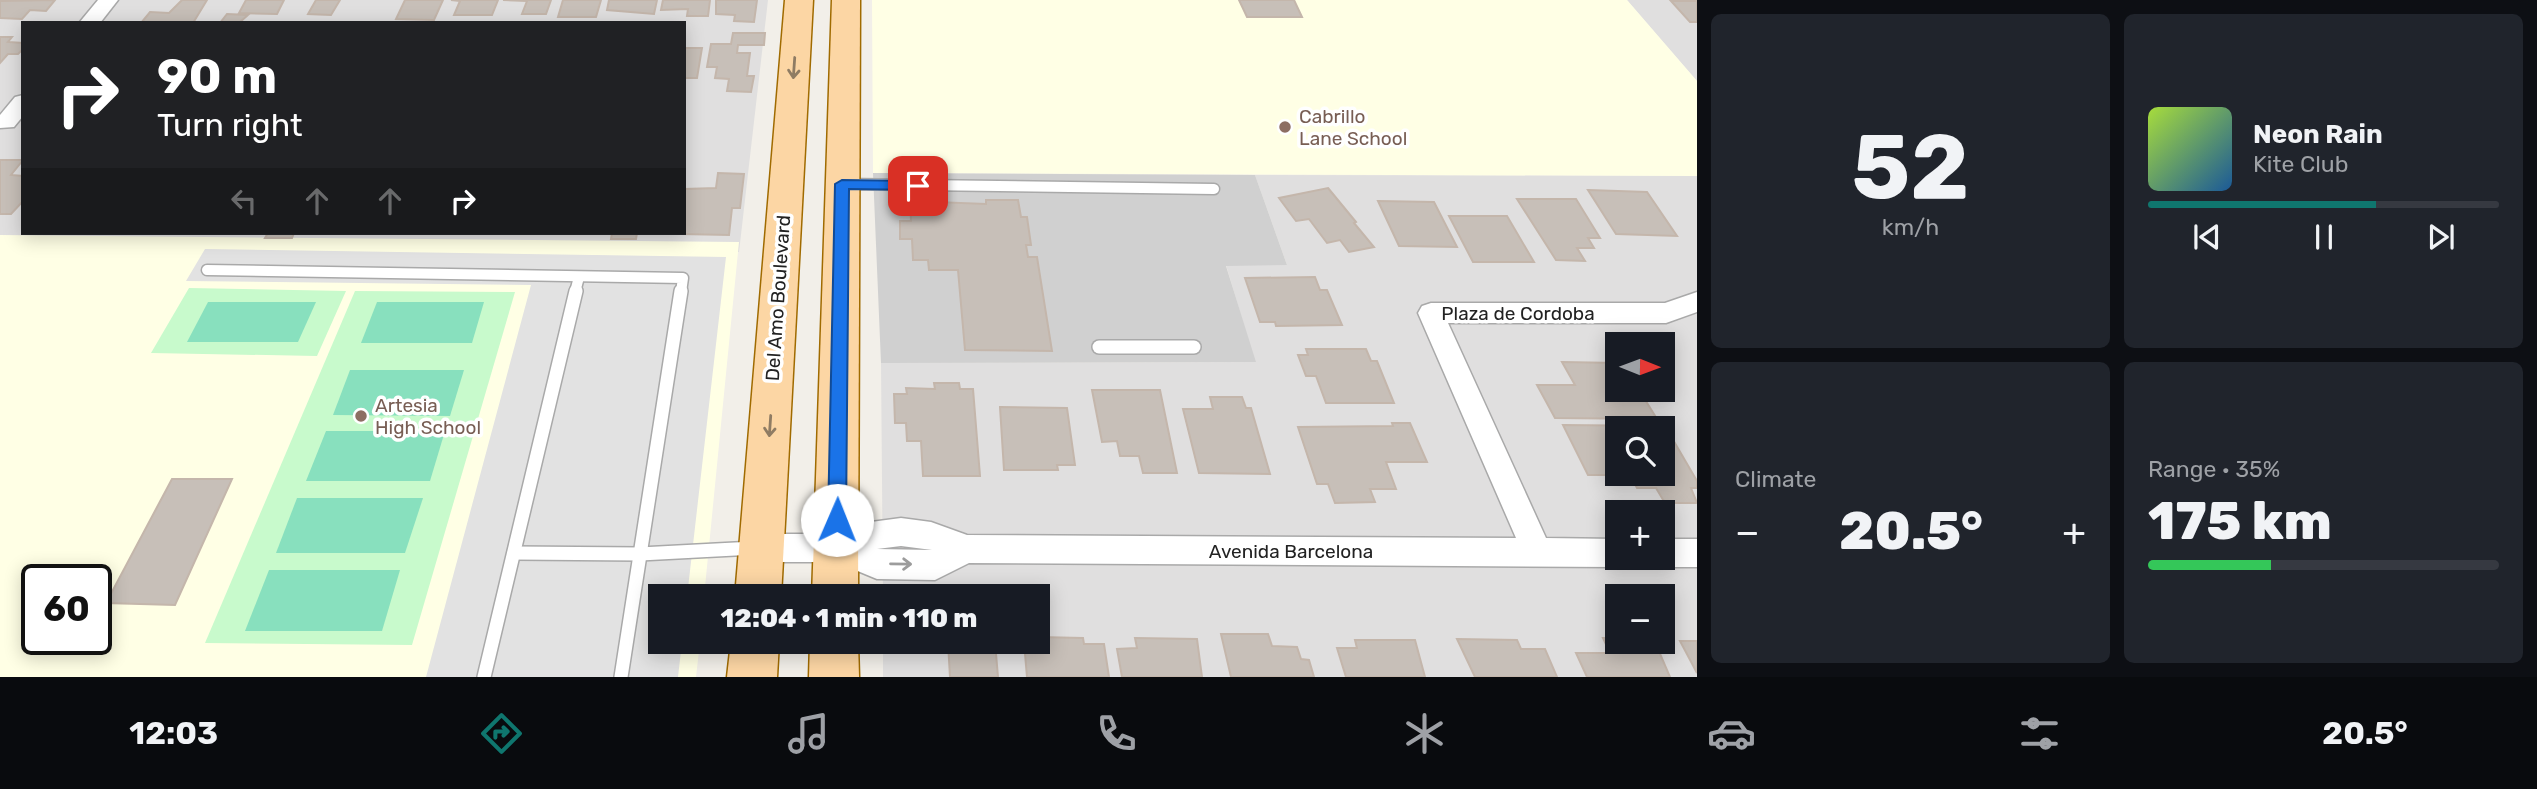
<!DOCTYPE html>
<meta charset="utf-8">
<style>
:root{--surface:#171b24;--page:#20242c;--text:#f1f3f6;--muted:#9ea1a6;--line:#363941;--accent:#0f766e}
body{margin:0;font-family:Rubik,sans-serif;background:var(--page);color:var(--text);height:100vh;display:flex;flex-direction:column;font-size:26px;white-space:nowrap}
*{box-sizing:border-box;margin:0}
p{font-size:23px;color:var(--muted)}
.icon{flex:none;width:38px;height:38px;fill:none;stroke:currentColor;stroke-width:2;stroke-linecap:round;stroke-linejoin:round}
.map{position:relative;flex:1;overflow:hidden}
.panel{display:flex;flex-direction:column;gap:14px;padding:14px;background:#0d0f14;width:840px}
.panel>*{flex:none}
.hud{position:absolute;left:21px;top:21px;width:665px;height:214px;border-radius:0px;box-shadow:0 4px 18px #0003;background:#202124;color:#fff;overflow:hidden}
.needle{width:46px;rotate:91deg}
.tools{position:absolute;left:1605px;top:332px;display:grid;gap:14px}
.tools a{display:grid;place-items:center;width:70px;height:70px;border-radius:0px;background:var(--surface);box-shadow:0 4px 18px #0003;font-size:35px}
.speed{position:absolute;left:21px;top:564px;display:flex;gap:14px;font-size:35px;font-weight:700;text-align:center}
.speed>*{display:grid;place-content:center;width:91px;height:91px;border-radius:50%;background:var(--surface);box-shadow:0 4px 18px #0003;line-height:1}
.speed .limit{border:4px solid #111;border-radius:10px;background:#fff;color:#111}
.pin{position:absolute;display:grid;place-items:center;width:60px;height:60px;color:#fff;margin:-30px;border-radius:14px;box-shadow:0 4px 10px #0006}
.me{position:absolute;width:77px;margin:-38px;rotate:1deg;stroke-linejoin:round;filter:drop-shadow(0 0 5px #0008)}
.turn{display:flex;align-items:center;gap:24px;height:147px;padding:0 21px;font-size:32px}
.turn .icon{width:91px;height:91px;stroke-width:2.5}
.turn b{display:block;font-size:49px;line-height:60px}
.lanes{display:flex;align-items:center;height:66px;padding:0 21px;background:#0003;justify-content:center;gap:35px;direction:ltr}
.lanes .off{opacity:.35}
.big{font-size:52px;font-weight:800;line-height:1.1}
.panel .widget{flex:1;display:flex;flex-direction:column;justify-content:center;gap:10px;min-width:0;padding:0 24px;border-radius:10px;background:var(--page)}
.panel .dial{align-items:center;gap:0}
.dial b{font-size:91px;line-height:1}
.song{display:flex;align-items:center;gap:21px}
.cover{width:84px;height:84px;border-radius:10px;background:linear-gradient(135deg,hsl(80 70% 55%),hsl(210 70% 35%))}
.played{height:7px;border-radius:4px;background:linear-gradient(90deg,var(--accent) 65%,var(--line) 65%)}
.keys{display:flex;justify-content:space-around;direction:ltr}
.heat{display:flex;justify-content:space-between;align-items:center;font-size:38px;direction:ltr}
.charge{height:10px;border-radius:5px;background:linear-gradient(90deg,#34c759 35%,var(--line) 0)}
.panel .tiles{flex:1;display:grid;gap:14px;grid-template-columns:repeat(2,1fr)}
.trip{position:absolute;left:648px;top:584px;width:402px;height:70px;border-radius:0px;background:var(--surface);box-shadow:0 4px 18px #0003;font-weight:800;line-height:70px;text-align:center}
.menu{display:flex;height:112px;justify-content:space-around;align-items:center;background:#090b0e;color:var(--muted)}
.menu .icon{width:49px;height:49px}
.menu .current{color:var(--accent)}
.menu b{font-size:32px;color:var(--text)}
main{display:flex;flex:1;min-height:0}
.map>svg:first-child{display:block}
.residential{fill:#e0dfdf;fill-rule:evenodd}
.education{fill:#ffffe5;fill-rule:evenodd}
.religious{fill:#d0d0d0}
.park{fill:#c8facc}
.pitch{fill:#88e0be}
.parking{fill:#e2e2e2}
.building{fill:#c7bfb8;stroke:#c4b6ab;stroke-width:2;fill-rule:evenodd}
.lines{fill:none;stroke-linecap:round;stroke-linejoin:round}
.service-far1-casing{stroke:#a9a9a9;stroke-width:13}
.service-casing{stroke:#a9a9a9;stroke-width:16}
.minor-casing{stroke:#a9a9a9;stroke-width:3}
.primary-casing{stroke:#a06b00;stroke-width:3}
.service-far1{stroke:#fff;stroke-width:10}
.service{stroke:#fff;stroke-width:13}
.minor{fill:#fff;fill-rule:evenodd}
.primary{fill:#fcd6a4;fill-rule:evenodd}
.oneway{stroke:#8f7c63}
.oneway2{stroke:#9c9c9c}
.route{fill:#1a73e8;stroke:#114b97;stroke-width:2}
.education-dot{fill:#8d6e63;stroke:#fff;stroke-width:2.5}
.labels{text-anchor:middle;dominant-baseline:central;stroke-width:7;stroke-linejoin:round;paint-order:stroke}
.education-label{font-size:19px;fill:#785e54;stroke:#fff;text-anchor:start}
.street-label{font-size:19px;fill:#222;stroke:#fff}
</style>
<main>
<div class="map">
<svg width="1697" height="677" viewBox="0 0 1697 677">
<rect width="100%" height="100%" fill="#f2efe9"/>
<g class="residential">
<path d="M0,0h768l-29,252 -739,-13zM23,23h661v210h-661z"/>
<path d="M1627,0h70v81z"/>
<path d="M1255,175l442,1v501h-814v-35h155v-45h-155l-2,-234 374,-1 -29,-97h61zM1617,345h45v45h-45zM1617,429h45v45h-45zM1617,513h45v45h-45zM1617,597h45v45h-45z"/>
</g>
<g class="education">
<path d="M872,0h755l70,81v95l-824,-3z"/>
<path d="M0,235l739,7 -35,355h-44v45h40l-4,35h-696zM37,579h59v60h-59z"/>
</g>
<path class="religious" d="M873,173l382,2 32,90 -61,1 30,96 -375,1z"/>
<g class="park">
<path d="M189,288l157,3 -29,65 -166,-3z"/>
<path d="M355,291l160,1 -103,353 -207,-2z"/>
</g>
<g class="pitch">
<path d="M208,302h108l-18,40h-111z"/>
<path d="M377,302h107l-12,41h-111z"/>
<path d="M350,370h114l-14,46 -117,-1z"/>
<path d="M326,431h119l-15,50h-124z"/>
<path d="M297,498h126l-18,55h-129z"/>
<path d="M269,570h131l-18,61h-137z"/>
</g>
<path class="parking" d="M205,249l521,8 -39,340h-27v45h22l-4,35h-252l105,-392 -345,-4z"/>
<g class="building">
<path d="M55,0l-9,11 -16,-1 -8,9 -22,-1v-17z"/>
<path d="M182,0h25l-14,23h-52l9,-11 19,1z"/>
<path d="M246,0h38l-7,14 -38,-1z"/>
<path d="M316,0h24l-9,15 -23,-1z"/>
<path d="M405,0h38l-9,20 -38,-1z"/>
<path d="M451,0h47l-6,15h-38l6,-14z"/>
<path d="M503,0h48l-5,14h-24l5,-13z"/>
<path d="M563,0h38l-5,17h-38z"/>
<path d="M609,0h48l-3,14 -47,-4z"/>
<path d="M663,0h47l-2,16h-21l1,-7 -27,1z"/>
<path d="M716,0h41l-3,22 -20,-1 1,-6 -19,-1z"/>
<path d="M1239,0h55l8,17h-55z"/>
<path d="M1671,1h26v21h-7z"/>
<path d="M227,14l21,1 -9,8h-19z"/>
<path d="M733,33h32l-1,12h-26l-1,8h13l-3,23h7l-3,16 -24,-1 2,-12 -14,-1 2,-11h-10l4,-23h20z"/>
<path d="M0,37h12l-4,5 15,1v6l-5,5h-10l-8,9z"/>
<path d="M684,48h18l-5,30h-13z"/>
<path d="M0,160h23l-12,15 12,1v25l-12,13h-11z"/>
<path d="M718,173l26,1 -4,34h-8l-3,27 -48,-1 3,-1 1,-44 31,-1z"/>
<path d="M1328,188l28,34 -2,1 20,24 -25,5 -9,-12 -13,3 -18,-24 -13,2 -17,-23z"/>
<path d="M1588,190l59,2 30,44 -61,-2z"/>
<path d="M1517,199h59l24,39h-12l6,10h-17l8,13 -29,-1z"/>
<path d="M986,200h32l3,17h6l4,28h-5l2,12h9l15,94 -87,-1 -7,-80h-29l-1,-10h-15l-1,-21h-12v-18h11l-1,-20 76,3z"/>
<path d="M1378,201l56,1 23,45 -58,-1z"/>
<path d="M1449,216h58l27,46h-61z"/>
<path d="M268,233h26l-2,5h-27z"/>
<path d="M612,233h25l-1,6h-25z"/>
<path d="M1315,277l5,13h7l15,35 -66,1 -1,-4h-15l-15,-44z"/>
<path d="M1306,349h60l5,12h6l17,42h-68l-10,-27h-10l-8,-21h10z"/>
<path d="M1562,362l55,1v27h22l18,29 -102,-1 -18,-33h38z"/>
<path d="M934,383h25l1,6h13l7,87h-57l-2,-35h-14l-1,-18h-11l-1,-29h13l-1,-6 29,1z"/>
<path d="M1092,390h68l17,83h-34l-4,-17h-19l-3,-15 -15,1z"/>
<path d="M1210,397h32l4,11h5l19,66 -71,-1 -16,-64h30z"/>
<path d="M1000,407l67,1 8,57h-18l1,5h-54z"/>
<path d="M1392,423h18l17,39h-41l10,27h-26l5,13 -40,1 -7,-19h-11l-19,-57 95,-1z"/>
<path d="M1563,425l102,1 32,55v7h-6l6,15h-32l-9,-15h-19l-7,-13h-42zM1617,429h45v45h-45z"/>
<path d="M172,479h60l-57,126 -69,-2z"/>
<path d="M1221,634h47l4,12 25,1 4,12 8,1 5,17h-83z"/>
<path d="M1038,637l45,1 1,6h20l5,33h-82l-3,-35h14z"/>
<path d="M1135,638l62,1 5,38h-80l-5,-28 20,-1z"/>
<path d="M1603,638h14v4h38l15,35h-83l-11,-24h34z"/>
<path d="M1457,639l60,1 4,9h24l12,28h-82z"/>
<path d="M1355,640h60l10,37h-79l-9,-29h20z"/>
<path d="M1680,641h17v32z"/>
<path d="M948,642h47l3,35h-48z"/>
</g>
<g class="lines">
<defs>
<g id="service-far1">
<path d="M843,184l371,5"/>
<path d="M207,270l476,8 -2,14"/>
<path d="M575,292l4,-15"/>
</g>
<g id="service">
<path d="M1099,347h95"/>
<path d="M514,553l126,1 114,-6"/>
<path d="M484,677l92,-386"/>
<path d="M621,677l60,-386"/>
</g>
<g id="minor">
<path d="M98,0h20l-18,23h-21z"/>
<path d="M23,95v21l-9,11 -14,1v-13l15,-18z"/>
<path d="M1697,292v20l-31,11h-218l98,215 71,1v19h13l-2,5 -11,4 -648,-4 -34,17 -58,-1 -41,-17h-75l-11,-4 -4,-10 4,-10 11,-4h75l35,-12 30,-4 30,4 36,13 549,3 -98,-225 4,-7 9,-3h234zM901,546l31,4 -55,-1z"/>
<path d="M1662,539h35v28h-35l-11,-4 -2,-5h13z"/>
</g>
<g id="primary">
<path d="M785,0h28l-32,597h-46z"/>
<path d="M832,0h28l-2,597h-46z"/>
<path d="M731,642h48l-2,35h-50z"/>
<path d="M810,642h48l1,35h-50z"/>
</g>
</defs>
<use href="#service-far1" class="service-far1-casing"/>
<use href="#service" class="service-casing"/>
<use href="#minor" class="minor-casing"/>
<use href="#primary" class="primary-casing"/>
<use href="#service-far1" class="service-far1"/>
<use href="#service" class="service"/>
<use href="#minor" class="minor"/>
<use href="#primary" class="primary"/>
</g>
<defs><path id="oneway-shaft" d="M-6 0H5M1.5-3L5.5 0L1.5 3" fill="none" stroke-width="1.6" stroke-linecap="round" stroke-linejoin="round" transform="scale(1.75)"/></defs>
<g class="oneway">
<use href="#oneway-shaft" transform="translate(794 68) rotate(94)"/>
<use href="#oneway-shaft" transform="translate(770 426) rotate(94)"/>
</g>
<use class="oneway2" href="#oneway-shaft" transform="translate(901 564) rotate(1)"/>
<path class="route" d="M842,180l76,1 7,5 -7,4 -69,-1 -3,331 -3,6 -6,3 -7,-3 -2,-6 7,-336z"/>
<g class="education-dot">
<circle cx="1285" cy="127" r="7"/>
<circle cx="361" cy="416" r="7"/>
</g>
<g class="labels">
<g class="education-label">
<text x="1299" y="116">Cabrillo<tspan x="1299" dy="22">Lane School</tspan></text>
<text x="375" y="405">Artesia<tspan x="375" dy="22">High School</tspan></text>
</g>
<g class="street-label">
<text transform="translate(778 298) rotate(-86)">Del Amo Boulevard</text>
<text x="1518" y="313">Plaza de Cordoba</text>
<text x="1291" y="551">Avenida Barcelona</text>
</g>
</g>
</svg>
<div class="tools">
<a><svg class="needle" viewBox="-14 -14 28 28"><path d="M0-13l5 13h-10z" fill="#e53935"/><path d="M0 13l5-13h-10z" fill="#9ea1a6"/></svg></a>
<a><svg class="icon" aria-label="search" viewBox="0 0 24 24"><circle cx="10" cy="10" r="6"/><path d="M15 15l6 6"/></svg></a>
<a>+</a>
<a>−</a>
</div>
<div class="speed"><div class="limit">60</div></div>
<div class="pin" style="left:918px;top:186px;background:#d93025"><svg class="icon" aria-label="arrive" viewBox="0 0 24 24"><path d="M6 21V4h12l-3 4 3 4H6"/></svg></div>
<svg class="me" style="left:837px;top:520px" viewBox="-20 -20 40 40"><circle r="19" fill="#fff"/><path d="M0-13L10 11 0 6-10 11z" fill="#1a73e8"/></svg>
<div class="trip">12:04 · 1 min · 110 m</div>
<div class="hud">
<div class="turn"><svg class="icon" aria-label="right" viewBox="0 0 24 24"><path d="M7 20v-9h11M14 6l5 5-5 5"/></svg><div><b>90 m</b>Turn right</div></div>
<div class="lanes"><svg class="icon off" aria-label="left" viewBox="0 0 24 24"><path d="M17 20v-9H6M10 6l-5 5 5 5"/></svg><svg class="icon off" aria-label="ahead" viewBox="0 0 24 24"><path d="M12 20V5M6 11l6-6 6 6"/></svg><svg class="icon off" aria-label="ahead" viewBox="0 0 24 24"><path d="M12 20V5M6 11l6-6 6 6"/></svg><svg class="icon" aria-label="right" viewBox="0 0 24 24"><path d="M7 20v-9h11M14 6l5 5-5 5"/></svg></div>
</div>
</div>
<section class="panel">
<div class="tiles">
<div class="widget dial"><b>52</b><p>km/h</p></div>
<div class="widget">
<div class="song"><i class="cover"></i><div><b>Neon Rain</b><p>Kite Club</p></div></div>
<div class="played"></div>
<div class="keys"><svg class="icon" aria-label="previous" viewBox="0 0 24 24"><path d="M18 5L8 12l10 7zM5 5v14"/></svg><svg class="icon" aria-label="pause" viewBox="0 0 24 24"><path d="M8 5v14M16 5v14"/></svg><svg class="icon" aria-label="next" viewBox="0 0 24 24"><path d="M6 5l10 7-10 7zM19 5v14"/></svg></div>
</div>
<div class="widget"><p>Climate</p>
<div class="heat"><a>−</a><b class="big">20.5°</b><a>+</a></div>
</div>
<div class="widget"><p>Range · 35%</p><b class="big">175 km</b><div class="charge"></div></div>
</div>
</section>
</main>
<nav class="menu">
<b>12:03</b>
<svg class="icon current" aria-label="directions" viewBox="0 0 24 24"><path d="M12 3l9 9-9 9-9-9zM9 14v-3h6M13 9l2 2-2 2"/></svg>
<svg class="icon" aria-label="music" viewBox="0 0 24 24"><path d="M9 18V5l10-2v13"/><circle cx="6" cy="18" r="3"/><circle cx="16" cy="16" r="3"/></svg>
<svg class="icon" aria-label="phone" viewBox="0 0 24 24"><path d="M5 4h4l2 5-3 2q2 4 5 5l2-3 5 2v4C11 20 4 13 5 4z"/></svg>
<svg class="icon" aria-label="climate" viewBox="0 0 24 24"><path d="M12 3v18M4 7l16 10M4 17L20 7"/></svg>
<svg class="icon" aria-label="car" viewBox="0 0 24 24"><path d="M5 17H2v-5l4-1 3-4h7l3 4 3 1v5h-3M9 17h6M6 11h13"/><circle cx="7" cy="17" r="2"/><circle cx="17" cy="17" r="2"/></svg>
<svg class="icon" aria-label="filters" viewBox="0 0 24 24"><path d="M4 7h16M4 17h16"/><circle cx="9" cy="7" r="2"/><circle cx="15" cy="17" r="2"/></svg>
<b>20.5°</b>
</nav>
